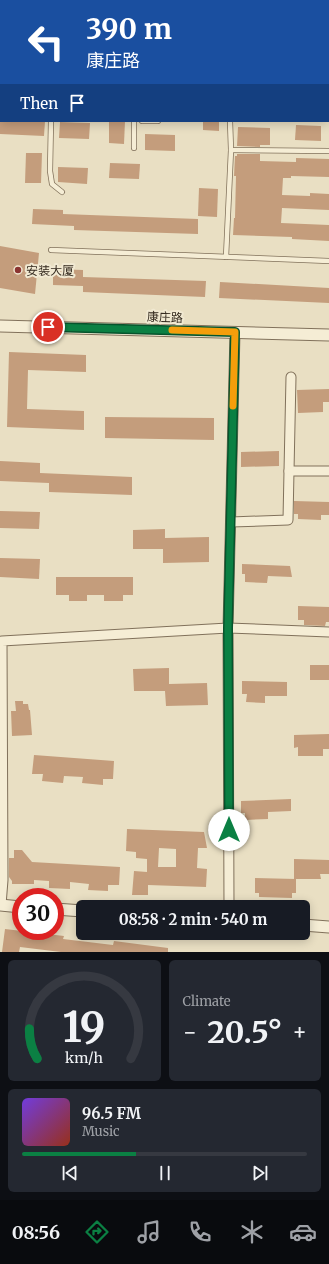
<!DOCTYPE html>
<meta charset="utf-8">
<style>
:root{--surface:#171b24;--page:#242831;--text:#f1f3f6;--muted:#9ea1a6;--line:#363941;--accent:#0b8043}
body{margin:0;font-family:Merriweather,"Noto Sans SC",serif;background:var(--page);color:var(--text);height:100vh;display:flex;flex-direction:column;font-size:15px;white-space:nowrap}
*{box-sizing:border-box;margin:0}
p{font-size:13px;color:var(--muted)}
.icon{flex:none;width:22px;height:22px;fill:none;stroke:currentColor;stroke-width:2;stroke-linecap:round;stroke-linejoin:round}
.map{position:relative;height:952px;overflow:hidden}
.drawer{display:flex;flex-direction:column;gap:8px;padding:8px;background:#0d0f14;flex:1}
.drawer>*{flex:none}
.guide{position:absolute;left:0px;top:0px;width:329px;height:122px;box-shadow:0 2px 10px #0003;background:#1a4fa0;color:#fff;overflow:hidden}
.speed{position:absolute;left:12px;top:888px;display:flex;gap:8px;font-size:20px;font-weight:700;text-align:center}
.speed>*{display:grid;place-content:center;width:52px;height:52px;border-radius:50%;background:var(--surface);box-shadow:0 2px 10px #0003;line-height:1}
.speed .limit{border:6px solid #d22;background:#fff;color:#111}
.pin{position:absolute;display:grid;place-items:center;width:34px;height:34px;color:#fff;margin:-17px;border:2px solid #fff;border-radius:50%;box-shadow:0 1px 4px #0007}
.me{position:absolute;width:44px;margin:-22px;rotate:0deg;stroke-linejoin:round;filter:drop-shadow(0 0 3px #0008)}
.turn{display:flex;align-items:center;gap:14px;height:84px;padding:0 20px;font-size:18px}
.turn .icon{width:52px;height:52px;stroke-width:2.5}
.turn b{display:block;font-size:28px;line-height:34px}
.then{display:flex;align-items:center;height:38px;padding:0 20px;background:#0003;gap:8px;font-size:15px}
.big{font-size:30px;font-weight:700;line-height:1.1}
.drawer .widget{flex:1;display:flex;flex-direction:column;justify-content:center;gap:6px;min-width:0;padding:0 14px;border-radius:6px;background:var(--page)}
.drawer .dial{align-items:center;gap:0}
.dial svg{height:104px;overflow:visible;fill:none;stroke:var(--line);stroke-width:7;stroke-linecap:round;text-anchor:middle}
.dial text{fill:var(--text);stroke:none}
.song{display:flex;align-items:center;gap:12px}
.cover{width:48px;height:48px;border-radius:6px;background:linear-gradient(135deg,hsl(260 70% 55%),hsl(10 70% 35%))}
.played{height:4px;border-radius:2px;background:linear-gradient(90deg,var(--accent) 40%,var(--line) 40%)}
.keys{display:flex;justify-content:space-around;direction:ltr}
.heat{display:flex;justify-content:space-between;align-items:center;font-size:22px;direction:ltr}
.drawer .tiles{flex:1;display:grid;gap:8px;grid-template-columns:1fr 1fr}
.widget:last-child{grid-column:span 2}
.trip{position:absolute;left:76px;top:900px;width:234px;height:40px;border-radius:6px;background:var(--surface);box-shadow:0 2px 10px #0003;font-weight:700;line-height:40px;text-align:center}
.tabs{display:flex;height:64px;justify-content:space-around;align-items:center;background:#090b0e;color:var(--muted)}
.tabs .icon{width:28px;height:28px}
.tabs .current{color:var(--accent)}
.tabs b{font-size:18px;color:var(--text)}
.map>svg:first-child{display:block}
.building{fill:#c49d7c;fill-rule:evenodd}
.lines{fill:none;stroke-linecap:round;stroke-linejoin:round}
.service-casing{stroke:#81715b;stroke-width:6}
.minor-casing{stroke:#81715b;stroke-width:11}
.tertiary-casing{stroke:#81715b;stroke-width:13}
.service{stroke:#f5edd5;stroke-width:4.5}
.minor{stroke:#f5edd5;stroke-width:9}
.tertiary{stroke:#f5edd5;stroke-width:11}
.route-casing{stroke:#07532c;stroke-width:10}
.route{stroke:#0b8043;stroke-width:7}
.slow{stroke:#f59e0b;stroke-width:7}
.poi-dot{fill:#8b3431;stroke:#f1e9d2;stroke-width:1.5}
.labels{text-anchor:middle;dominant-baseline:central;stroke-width:4;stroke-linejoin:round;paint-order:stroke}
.poi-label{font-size:12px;fill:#33291e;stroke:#f1e9d2;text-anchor:start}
.street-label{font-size:12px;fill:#33291e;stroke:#f1e9d2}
</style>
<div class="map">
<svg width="329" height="952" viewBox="0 0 329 952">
<rect width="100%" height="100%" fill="#e9dfc3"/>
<g class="building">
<path d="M0,121h45l-1,15 -44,-2z"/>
<path d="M109,121h16l-1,23 -15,-1z"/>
<path d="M203,121h16v10l-16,-1z"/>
<path d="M60,122l30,1 -1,16 -30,-1z"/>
<path d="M296,125l25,1v15l-26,-1z"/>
<path d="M238,127l32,1v17h-10v2l-23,-1z"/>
<path d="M145,134l30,1v16l-30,-1z"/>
<path d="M26,153h16l-1,30h-16z"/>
<path d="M237,154h23v7l36,1v-4l33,1v18l-38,-1v2h-8l-1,17 28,1v-3l19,1v16l-47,-2 -1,15 48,2v16l-37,-2v-2l-59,-2 1,-17h1l1,-42h-2l1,-20h2z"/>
<path d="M110,163l30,1 -1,15 -30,-1z"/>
<path d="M58,167l30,1 -1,16 -29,-2z"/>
<path d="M199,188l19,1 -1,28 -19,-1z"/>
<path d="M33,209l30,1v4l135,5v15l-124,-4v-4l-42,-2z"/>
<path d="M0,246l39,7 -4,41 -35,-6z"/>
<path d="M53,269l30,1v7l123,4 -1,16 -122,-5v-6l-30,-1z"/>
<path d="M220,282l109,6v15l-110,-5z"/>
<path d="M9,352l77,3v17l-58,-2 -1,39 57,2v19l-77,-3z"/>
<path d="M329,389v13h-6v10l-25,1 -1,-23z"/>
<path d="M105,417l109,1v22l-109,-2z"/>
<path d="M279,451v15l-38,1v-15z"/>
<path d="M0,461l40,2v10l92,4v18l-83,-3v-9l-49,-2z"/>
<path d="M294,501l35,1v13h-8v5l-23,-1v-5h-4z"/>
<path d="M0,511l40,1 -1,17 -39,-1z"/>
<path d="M165,529v9l44,-1v25l-46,1v-14h-30v-19z"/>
<path d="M0,558l40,1 -1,20 -39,-2z"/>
<path d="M242,564l48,2 2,11 -24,-1 -1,7 -22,-1v-8h-3z"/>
<path d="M56,577h77v18h-10v6h-19v-6h-17v6h-18v-6h-13z"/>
<path d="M298,606l31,1v15h-3l-1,4 -21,-1v-5h-6z"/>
<rect x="310" y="665" width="19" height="15"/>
<path d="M169,668v16l38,-1 1,22 -42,1 -1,-15h-31l-1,-22z"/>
<path d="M242,681l45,1v14h-22v7l-19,-1 1,-8h-5z"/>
<path d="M15,701h8v3h5l1,6h1l2,25 -20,1 -1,-25h5z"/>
<path d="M329,734v15h-6v7h-25v-9l-4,1v-13z"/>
<path d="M34,755l80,6 -1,18h-10v6l-21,-2 1,-6 -19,-1 -1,7 -21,-2 1,-7h-11z"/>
<path d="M291,799v12l-23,1v7l-23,1v-7h-4v-12z"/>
<path d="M127,829l77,3 3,16h-9l-1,20 10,1 -1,18 -58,-2v10h-16l2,-24 13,1v-13l-11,-1v-6l-10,-1zM159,848l17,1v18h-18z"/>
<path d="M14,850h8l10,12 88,5 -1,18h-11v6l-20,-1 1,-6 -19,-2v7l-21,-1v-7l-15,-1v4h-22v-3l-3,-4v-19h5z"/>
<path d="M294,859l35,1v14h-9l1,5h-27z"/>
<path d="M255,878l41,1v14h-4v5l-33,-1v-4h-4z"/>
<path d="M5,929l59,7 -1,3 50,6 1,-4 54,7v4h-107l-41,-5 -1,5h-17z"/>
</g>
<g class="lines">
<defs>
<g id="service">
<path d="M101,1v-1"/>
<path d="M112,1v-1"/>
<path d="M234,1v-1"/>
<path d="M0,24h1"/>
<path d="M328,29h1"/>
<path d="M0,104h1"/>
<path d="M51,121l-1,50 2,13 10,8"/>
<path d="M134,121v27"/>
<path d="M142,121h16"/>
<path d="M230,121l1,29 98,1"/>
<path d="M51,250l278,11"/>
<path d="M226,257l5,-107"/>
</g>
<g id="minor">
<path d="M289,471l2,-94"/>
<path d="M231,522l57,-2 1,-49h40"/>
<path d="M1,905l2,-25 -1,-239 226,-13 101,4"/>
<path d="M229,907l-1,-279 7,-296"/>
</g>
<g id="tertiary">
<path d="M0,326l329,9"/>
<path d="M0,905l21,2"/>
<path d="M55,909l28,2"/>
<path d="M303,925l26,2"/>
</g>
</defs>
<use href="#service" class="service-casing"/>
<use href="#minor" class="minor-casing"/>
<use href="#tertiary" class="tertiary-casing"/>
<use href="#service" class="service"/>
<use href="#minor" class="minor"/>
<use href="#tertiary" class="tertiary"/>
</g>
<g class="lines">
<defs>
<path id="route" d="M48,327l187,5 -7,296 1,202"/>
</defs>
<use href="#route" class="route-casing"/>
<use href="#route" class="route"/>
<path class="slow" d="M172,330l63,2 -2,74"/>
</g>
<circle class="poi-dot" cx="18" cy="270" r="4"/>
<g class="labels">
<g class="poi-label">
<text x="26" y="270">安装大厦</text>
</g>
<g class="street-label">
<text transform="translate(165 317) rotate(2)">康庄路</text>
</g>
</g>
</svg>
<div class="speed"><div class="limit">30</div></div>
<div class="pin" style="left:48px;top:327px;background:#d93025"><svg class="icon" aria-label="arrive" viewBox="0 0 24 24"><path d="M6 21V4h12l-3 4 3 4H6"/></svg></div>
<svg class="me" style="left:229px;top:830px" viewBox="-20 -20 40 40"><circle r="19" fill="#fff"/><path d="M0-13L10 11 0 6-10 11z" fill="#0b8043"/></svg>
<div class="trip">08:58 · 2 min · 540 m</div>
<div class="guide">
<div class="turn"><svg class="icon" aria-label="left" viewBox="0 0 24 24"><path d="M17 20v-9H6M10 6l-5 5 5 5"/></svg><div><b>390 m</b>康庄路</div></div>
<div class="then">Then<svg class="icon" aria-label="arrive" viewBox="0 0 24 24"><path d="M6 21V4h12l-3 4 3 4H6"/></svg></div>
</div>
</div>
<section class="drawer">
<div class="tiles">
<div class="widget dial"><svg viewBox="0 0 100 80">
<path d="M14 69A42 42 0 1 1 86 69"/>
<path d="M14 69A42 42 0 0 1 8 46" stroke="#0b8043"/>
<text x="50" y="56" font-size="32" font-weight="700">19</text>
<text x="50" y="72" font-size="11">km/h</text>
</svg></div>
<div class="widget"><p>Climate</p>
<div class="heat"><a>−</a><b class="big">20.5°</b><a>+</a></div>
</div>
<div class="widget">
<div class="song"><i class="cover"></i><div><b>96.5 FM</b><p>Music</p></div></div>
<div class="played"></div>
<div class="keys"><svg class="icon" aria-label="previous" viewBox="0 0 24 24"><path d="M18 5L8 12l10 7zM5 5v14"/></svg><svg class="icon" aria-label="pause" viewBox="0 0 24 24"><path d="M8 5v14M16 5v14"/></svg><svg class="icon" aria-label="next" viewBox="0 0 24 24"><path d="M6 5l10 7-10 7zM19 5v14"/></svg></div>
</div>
</div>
</section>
<nav class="tabs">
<b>08:56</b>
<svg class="icon current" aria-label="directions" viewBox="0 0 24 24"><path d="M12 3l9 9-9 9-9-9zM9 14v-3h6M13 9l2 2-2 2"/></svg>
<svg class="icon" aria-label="music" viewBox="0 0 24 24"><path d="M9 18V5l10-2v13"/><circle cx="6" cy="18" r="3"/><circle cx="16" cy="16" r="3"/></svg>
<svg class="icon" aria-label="phone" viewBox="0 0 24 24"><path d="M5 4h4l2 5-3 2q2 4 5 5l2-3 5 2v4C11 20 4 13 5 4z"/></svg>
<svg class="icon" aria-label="climate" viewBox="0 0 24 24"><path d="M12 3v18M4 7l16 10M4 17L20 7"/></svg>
<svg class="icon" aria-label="car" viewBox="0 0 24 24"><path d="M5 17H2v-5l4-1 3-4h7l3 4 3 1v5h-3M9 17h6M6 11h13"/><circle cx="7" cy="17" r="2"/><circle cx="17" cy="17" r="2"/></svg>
</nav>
